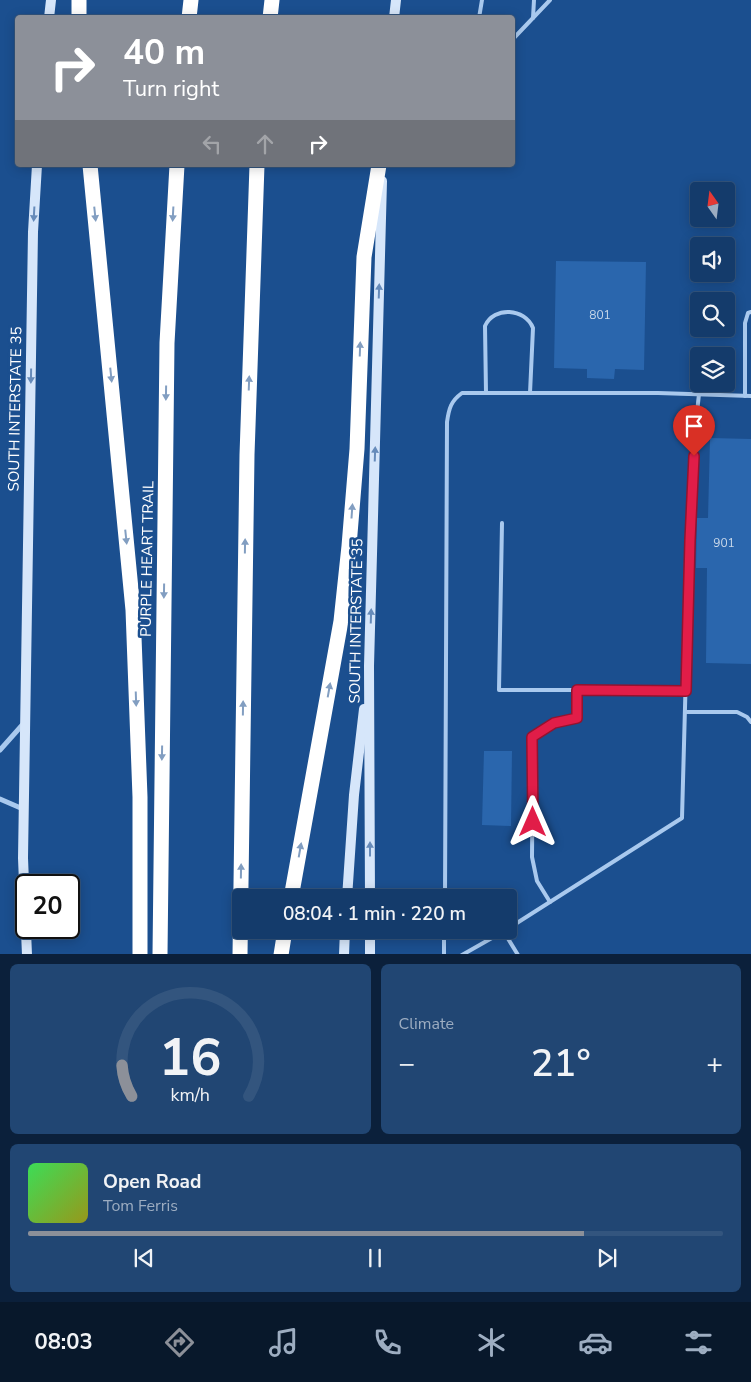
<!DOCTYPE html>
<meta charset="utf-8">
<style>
:root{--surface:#143b6b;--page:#214673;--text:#f1f3f6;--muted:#9dadc1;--line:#33557e;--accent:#8c9099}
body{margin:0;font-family:"Nunito Sans",sans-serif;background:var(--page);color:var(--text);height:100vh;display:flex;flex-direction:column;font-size:19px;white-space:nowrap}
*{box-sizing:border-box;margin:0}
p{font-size:16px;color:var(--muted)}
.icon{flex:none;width:28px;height:28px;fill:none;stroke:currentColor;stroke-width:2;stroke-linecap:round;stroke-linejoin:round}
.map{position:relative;height:954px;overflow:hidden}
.side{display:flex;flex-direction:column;gap:10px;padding:10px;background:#0b203b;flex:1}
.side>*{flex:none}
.guide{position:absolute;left:15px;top:15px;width:500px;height:152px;border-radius:5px;box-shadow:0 2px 12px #0003,0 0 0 1px var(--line);background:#8c9099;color:#fff;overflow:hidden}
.needle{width:32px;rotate:346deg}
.tools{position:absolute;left:690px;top:182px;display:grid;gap:10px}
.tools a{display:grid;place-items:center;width:45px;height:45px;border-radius:5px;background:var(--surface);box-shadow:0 2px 12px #0003,0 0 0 1px var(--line);font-size:25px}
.speed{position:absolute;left:15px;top:874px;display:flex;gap:10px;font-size:25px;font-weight:700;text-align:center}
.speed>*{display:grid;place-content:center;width:65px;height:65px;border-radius:50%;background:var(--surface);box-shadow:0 2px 12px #0003,0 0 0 1px var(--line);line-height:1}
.speed .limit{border:2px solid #111;border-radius:8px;background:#fff;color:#111}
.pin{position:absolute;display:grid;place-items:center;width:42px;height:42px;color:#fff;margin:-51px -21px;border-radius:50% 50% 50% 0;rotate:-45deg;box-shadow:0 0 5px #0007}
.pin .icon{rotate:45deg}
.me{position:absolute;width:55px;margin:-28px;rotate:0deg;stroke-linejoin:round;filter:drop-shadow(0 0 4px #0008)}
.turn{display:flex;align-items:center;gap:18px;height:105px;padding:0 25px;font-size:22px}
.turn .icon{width:65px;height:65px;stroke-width:2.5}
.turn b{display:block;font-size:35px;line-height:42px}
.lanes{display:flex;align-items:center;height:48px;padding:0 25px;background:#0003;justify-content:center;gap:25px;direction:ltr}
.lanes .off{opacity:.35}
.big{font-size:38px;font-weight:600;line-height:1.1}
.side .widget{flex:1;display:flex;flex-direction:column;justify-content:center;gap:8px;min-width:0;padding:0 18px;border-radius:8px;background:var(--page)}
.side .dial{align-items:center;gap:0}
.dial svg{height:130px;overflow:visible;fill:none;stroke:var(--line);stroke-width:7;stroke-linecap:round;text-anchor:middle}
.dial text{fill:var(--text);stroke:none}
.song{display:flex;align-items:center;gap:15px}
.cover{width:60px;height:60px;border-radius:8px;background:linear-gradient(135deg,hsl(130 70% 55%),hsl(60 70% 35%))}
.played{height:5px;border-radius:2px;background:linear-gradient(90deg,var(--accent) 80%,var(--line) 80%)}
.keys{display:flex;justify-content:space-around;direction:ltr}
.heat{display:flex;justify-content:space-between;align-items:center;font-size:28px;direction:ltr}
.side .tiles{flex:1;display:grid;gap:10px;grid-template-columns:1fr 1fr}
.widget:last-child{grid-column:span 2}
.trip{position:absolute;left:232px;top:889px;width:285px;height:50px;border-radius:5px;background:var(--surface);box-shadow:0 2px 12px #0003,0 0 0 1px var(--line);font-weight:600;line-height:50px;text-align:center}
.menu{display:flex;height:80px;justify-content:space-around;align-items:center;background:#08182b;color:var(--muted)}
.menu .icon{width:35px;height:35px}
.menu .on{color:var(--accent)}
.menu b{font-size:22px;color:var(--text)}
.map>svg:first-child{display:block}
.building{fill:#2a66ad}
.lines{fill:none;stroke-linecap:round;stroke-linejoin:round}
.lane{stroke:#a9c9ee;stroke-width:4}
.street{stroke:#a9c9ee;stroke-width:5}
.secondary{stroke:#d6e6fa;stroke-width:10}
.highway{stroke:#fff;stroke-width:15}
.oneway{fill:#668bba}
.oneway2{fill:#829ec1}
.route-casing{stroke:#92132f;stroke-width:12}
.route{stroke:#e11d48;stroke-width:9}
.labels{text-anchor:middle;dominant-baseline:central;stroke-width:5;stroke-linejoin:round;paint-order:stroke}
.number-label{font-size:12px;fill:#cad9ea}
.street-label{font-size:15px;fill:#fff;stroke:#1b4f8f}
</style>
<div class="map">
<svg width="751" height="955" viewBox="0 0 751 955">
<rect width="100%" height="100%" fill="#1b4f8f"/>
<g class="building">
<path d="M556,261l90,1 -2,108 -29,-1 -1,10 -27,-1v-9l-33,-1z"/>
<path d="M710,438l41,1v225l-45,-1 1,-95h-11l1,-50h11z"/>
<path d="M484,751h28l-1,75 -29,-1z"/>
</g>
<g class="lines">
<g class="lane">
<path d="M479,18l3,-18"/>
<path d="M533,18l1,-18"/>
<path d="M512,40l38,-40"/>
<path d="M486,393l-1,-67c9,-20 40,-18 48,2l-3,65"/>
<path d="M745,396v-73l3,-10 3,-1"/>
<path d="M502,523l-3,167h78v28l-23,5 -21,14 -1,120 5,24 13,21"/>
<path d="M577,690l109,1"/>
<path d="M686,712h51l10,5 4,5"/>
<path d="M445,898l2,-476c2,-14 4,-21 15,-29h196l93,3"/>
<path d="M509,928l173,-110 8,-294 4,-84 5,-46"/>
<path d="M504,932l14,23"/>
<path d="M444,955v-25"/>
<path d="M462,955l44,-25"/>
</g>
<g class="street">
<path d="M0,750l24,-27"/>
<path d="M0,799l23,10"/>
</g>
<g class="secondary">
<path d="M49,18l2,-18"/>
<path d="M394,18l2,-18"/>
<path d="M347,898l7,-103 10,-86"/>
<path d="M370,898l-1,-232 13,-485"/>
<path d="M370,930v25"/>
<path d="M27,955l-4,-97 10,-626 4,-67"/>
<path d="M344,955l1,-25"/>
</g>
<g class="highway">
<path d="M79,0v18"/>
<path d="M189,18l2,-18"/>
<path d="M270,18l2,-18"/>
<path d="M90,165l43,445 7,187v158"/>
<path d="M291,898l50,-277 8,-75 8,-97 7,-192 15,-92"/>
<path d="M160,955l7,-612 10,-178"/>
<path d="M240,955l7,-500 10,-290"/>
<path d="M281,955l4,-25"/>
</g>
</g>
<defs><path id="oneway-solid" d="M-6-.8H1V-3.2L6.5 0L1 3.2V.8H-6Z" transform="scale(1.25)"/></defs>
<g class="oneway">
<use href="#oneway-solid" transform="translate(34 214) rotate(93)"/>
<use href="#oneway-solid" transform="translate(379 291) rotate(-88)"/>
<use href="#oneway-solid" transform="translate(31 376) rotate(91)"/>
<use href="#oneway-solid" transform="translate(375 454) rotate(-88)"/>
<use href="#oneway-solid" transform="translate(371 616) rotate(-88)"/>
<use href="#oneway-solid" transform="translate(370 849) rotate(-90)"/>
</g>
<g class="oneway2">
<use href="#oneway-solid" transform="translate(95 214) rotate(84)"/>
<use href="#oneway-solid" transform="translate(173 214) rotate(93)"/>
<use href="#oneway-solid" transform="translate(360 349) rotate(-88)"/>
<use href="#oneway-solid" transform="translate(111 375) rotate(84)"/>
<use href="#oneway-solid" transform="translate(249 383) rotate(-88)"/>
<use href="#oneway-solid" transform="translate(166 393) rotate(91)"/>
<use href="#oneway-solid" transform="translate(352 511) rotate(-86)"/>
<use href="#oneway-solid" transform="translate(126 537) rotate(84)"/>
<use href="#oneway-solid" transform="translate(245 546) rotate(-89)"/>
<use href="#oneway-solid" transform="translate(164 591) rotate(91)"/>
<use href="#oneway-solid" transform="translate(329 690) rotate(-80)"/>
<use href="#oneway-solid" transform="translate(136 699) rotate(88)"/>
<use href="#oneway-solid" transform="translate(243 708) rotate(-89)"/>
<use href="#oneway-solid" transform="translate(162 753) rotate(91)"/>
<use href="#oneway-solid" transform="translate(300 850) rotate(-80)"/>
<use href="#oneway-solid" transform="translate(241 871) rotate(-89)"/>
</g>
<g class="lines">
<defs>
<path id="route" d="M533,822l-1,-85 22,-14 23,-5v-28l109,1 4,-151 4,-84"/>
</defs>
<use href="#route" class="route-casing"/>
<use href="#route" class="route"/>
</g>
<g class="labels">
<g class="number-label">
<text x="600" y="315">801</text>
<text x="724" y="543">901</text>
</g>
<g class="street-label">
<text transform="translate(15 409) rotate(-89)">SOUTH INTERSTATE 35</text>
<text transform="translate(147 559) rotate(-89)">PURPLE HEART TRAIL</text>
<text transform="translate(356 621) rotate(-89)">SOUTH INTERSTATE 35</text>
</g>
</g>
</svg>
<div class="tools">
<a><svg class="needle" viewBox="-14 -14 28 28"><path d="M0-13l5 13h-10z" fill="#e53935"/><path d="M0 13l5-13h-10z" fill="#9dadc1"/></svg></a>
<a><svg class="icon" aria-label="sound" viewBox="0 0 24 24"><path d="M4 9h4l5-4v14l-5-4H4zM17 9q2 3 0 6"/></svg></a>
<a><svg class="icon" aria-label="search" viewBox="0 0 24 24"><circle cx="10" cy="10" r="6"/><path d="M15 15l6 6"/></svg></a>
<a><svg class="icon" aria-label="layers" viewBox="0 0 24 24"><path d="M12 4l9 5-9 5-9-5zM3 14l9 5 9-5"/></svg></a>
</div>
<div class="speed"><div class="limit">20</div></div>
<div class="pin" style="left:694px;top:456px;background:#d93025"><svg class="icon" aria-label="arrive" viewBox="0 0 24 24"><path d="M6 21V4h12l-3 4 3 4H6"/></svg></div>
<svg class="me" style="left:533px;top:822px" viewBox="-20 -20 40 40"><path d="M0-17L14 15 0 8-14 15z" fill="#e11d48" stroke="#fff" stroke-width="4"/></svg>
<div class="trip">08:04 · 1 min · 220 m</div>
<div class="guide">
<div class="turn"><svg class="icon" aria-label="right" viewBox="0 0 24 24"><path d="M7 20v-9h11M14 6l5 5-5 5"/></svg><div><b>40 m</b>Turn right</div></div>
<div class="lanes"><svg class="icon off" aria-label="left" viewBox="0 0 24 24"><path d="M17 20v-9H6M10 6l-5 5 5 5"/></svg><svg class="icon off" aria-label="ahead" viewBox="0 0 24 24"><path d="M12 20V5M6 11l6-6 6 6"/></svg><svg class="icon" aria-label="right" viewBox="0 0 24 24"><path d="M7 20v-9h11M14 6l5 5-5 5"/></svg></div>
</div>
</div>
<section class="side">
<div class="tiles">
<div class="widget dial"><svg viewBox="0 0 100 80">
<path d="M14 69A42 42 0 1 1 86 69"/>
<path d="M14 69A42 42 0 0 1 8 50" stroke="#8c9099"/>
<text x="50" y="56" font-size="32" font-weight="700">16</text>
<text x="50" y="72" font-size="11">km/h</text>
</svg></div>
<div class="widget"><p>Climate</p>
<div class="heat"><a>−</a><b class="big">21°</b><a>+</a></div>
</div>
<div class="widget">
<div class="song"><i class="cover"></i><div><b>Open Road</b><p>Tom Ferris</p></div></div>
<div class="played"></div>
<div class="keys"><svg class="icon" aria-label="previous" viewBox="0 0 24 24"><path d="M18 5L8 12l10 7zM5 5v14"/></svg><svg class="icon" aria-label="pause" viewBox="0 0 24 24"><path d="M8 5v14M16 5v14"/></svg><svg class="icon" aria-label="next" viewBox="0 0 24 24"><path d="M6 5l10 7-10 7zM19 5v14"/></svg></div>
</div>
</div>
</section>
<nav class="menu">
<b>08:03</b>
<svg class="icon on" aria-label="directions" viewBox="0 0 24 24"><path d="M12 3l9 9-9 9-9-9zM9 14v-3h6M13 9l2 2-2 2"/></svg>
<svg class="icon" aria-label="music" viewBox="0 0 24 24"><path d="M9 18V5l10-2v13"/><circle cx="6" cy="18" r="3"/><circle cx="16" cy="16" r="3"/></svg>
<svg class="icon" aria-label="phone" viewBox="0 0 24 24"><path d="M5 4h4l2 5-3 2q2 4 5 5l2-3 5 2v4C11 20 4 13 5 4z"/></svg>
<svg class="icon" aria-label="climate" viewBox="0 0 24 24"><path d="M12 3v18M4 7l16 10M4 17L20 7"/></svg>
<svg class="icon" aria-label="car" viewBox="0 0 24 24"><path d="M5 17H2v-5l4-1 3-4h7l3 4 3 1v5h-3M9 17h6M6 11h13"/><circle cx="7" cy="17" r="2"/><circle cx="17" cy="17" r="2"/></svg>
<svg class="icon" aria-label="filters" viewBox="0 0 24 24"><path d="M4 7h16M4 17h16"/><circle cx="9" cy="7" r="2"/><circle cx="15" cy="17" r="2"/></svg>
</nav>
